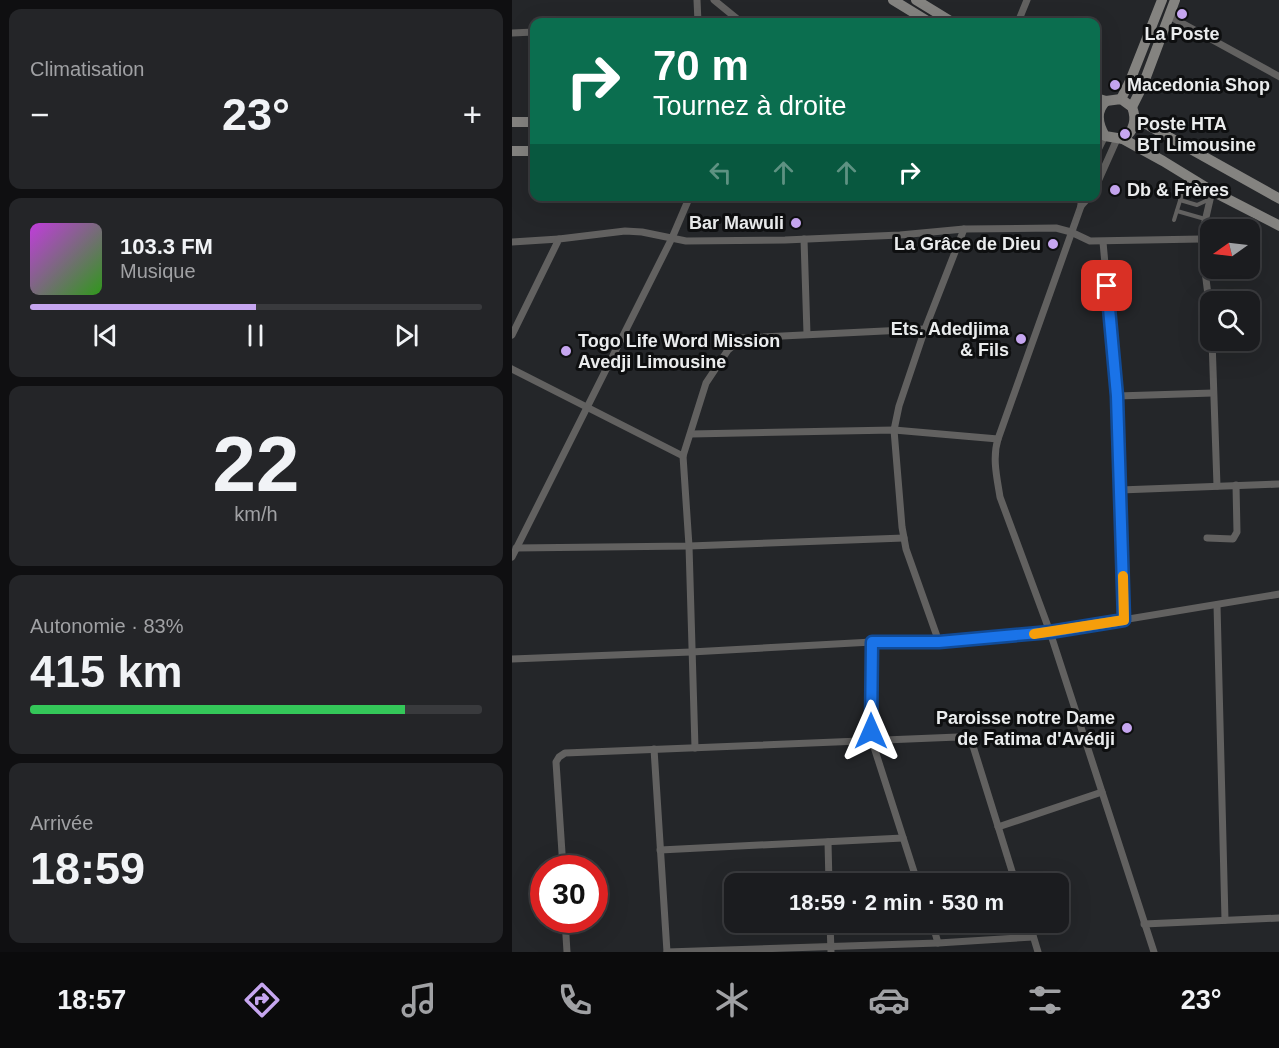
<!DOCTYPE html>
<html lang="fr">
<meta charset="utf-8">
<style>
:root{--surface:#1b1c1f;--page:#242528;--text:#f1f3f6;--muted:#a0a1a4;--line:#393a3d;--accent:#c6a6f0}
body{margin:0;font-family:Helvetica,sans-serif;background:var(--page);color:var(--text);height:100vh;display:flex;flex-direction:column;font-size:22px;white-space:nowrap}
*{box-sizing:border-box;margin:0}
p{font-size:20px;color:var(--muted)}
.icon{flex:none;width:33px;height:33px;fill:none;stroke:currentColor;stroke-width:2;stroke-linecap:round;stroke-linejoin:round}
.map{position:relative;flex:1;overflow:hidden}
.drawer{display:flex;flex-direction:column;gap:9px;padding:9px;background:#0f0f11;width:512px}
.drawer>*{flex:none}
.hud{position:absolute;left:18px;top:18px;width:570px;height:183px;border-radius:12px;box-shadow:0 6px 24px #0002,0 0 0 2px var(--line);background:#0b6e4f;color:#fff;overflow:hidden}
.needle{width:39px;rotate:256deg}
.controls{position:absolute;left:688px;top:219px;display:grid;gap:12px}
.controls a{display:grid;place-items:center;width:60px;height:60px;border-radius:12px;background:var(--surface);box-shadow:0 6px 24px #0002,0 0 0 2px var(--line);font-size:30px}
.speed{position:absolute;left:18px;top:855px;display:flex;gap:12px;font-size:30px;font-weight:700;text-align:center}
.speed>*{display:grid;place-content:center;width:78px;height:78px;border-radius:50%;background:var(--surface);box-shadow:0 6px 24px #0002,0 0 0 2px var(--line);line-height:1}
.speed .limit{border:9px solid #d22;background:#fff;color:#111}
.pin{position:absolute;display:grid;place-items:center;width:51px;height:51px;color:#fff;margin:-26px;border-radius:12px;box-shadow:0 3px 9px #0006}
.me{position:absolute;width:66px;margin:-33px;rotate:0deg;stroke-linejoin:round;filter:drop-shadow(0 0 4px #0008)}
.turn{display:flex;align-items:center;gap:21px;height:126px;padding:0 24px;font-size:27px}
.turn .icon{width:78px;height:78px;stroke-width:2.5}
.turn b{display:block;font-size:42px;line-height:51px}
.lanes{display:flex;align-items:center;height:57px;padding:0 24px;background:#0003;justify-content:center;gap:30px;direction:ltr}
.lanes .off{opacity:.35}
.big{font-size:45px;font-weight:700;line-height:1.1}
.drawer .card{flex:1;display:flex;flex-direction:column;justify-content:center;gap:9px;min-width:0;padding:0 21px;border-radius:12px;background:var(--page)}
.drawer .dial{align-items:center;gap:0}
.dial b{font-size:78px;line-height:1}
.song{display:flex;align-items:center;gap:18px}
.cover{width:72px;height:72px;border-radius:9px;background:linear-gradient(135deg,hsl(290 70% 55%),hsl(110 70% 35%))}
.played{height:6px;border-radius:3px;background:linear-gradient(90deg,var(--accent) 50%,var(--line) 50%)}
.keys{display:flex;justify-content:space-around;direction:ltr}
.heat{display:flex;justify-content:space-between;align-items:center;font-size:33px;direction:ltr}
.charge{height:9px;border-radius:4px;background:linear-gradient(90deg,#34c759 83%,var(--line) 0)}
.trip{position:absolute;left:212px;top:873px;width:345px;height:60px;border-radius:12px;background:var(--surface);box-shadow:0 6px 24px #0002,0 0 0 2px var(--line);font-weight:700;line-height:60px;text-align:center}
.dock{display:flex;height:96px;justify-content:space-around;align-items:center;background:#0b0b0c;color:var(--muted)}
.dock .icon{width:42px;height:42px}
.dock .on{color:var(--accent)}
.dock b{font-size:27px;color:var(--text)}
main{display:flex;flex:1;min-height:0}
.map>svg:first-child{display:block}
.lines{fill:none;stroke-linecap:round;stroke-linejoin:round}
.service{stroke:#626160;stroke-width:4}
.minor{stroke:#626160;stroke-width:7}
.secondary{stroke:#848380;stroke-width:10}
.route-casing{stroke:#114b97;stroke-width:15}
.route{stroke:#1a73e8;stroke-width:10}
.slow{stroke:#f59e0b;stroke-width:10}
.poi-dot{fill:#c6a6f0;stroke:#0e0f10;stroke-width:2}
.labels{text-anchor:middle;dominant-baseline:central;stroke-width:6;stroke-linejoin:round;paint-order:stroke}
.poi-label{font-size:18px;font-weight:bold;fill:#eaeced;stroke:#0e0f10;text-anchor:start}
</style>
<main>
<section class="drawer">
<div class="card"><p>Climatisation</p>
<div class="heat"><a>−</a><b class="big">23°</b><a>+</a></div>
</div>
<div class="card">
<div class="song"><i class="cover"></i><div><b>103.3 FM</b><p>Musique</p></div></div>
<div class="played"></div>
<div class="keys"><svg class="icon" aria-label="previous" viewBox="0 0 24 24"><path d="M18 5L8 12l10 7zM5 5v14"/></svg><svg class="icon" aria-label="pause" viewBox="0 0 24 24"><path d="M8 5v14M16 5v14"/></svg><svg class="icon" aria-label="next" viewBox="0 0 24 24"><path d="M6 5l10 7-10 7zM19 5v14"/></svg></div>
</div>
<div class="card dial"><b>22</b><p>km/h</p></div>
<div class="card"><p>Autonomie · 83%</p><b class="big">415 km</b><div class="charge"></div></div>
<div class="card"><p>Arrivée</p><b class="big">18:59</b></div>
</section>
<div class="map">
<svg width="768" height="952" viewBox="0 0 768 952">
<rect width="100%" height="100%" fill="#242629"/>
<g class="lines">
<g class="service">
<path d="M668,200l17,5 13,-6"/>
<path d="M665,211l28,8"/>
<path d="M662,220l13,-42"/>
</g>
<g class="minor">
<path d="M185,0l1,22"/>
<path d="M202,0l27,22"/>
<path d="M657,16l111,61"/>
<path d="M376,22l33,-4"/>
<path d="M506,22l9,-22"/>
<path d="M0,33l22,-1"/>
<path d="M584,154l9,-18"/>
<path d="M584,186l21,-47"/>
<path d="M569,196v10l-83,233c-6,19 -1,39 2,58l50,135 104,320"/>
<path d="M569,206l9,-10"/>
<path d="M292,239l3,95"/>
<path d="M0,242l47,-3"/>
<path d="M591,242l14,154 7,224"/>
<path d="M699,319l-10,-80 11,-48"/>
<path d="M0,335l47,-96 66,-8 17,1 44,9 99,-1 115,-5 64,-6 92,-1 15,4 19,9 111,-2"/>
<path d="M700,340l5,146"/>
<path d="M0,369l171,87"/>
<path d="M605,396l96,-3"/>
<path d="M179,434l203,-4 104,9"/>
<path d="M608,490l160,-6"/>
<path d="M695,538l26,1 4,-7 -1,-47"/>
<path d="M4,548l173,-2 215,-8"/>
<path d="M0,557l160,-319 18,-42"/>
<path d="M705,605l8,315"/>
<path d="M360,642v99l46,143"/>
<path d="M427,642l-33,-93 -4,-22 -8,-97 5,-24 26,-77 39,-100"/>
<path d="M0,659l179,-7 181,-10h67l111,-10 230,-38"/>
<path d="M183,748l-6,-202 -6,-90 23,-73 22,-33 14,-12 183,-9"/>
<path d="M142,749l13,203"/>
<path d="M486,827l104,-35"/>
<path d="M316,842l1,42"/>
<path d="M148,850l243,-12"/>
<path d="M51,868l-7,-106 3,-5 6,-4 393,-16 10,3 5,6 43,138"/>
<path d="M53,920l2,32"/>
<path d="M318,922l1,30"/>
<path d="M420,922l6,21"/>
<path d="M517,922l9,30"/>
<path d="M632,924l136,-6"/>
<path d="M155,952l271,-9 95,-6"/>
</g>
<g class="secondary">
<path d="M381,0l36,22"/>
<path d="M404,0l36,22"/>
<path d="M584,98l10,3 15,-2 11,8c5,13 2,24 -9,32"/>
<path d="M609,99l9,-18 32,-81"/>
<path d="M594,101c-11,10 -8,23 -1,35l18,3 40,22 49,30 68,35"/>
<path d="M620,107l11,-22 32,-85"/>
<path d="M623,118l145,81"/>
<path d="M0,122h22"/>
<path d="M0,151h22"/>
</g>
</g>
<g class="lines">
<defs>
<path id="route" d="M359,731l1,-89h67l111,-10 74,-12 -7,-224 -10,-110"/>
</defs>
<use href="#route" class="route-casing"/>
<use href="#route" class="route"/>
<path class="slow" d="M522,634l90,-14 -1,-44"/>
</g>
<g class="poi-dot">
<circle cx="670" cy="14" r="6"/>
<circle cx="603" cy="85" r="6"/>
<circle cx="613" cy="134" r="6"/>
<circle cx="603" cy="190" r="6"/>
<circle cx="284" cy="223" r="6"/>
<circle cx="541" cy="244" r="6"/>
<circle cx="509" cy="339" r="6"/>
<circle cx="54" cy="351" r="6"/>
<circle cx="615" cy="728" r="6"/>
</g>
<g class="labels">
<g class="poi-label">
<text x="670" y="34" text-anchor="middle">La Poste</text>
<text x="615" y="85">Macedonia Shop</text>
<text x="625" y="124">Poste HTA<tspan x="625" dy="21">BT Limousine</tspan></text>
<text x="615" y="190">Db &amp; Frères</text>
<text x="272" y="223" text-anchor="end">Bar Mawuli</text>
<text x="529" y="244" text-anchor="end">La Grâce de Dieu</text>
<text x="497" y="329" text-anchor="end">Ets. Adedjima<tspan x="497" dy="21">&amp; Fils</tspan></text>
<text x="66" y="341">Togo Life Word Mission<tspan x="66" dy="21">Avedji Limousine</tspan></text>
<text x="603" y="718" text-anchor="end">Paroisse notre Dame<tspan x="603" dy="21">de Fatima d'Avédji</tspan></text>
</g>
</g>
</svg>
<div class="controls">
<a><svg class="needle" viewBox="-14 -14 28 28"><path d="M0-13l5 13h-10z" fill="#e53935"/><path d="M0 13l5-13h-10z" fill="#a0a1a4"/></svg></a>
<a><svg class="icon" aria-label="search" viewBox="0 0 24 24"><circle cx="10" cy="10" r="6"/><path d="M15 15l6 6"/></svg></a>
</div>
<div class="speed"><div class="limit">30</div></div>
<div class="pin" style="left:595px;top:286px;background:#d93025"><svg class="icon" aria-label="arrive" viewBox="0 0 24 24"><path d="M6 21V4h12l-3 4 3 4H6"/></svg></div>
<svg class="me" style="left:359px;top:731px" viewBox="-20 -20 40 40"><path d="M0-17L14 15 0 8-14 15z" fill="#1a73e8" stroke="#fff" stroke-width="4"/></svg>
<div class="trip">18:59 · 2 min · 530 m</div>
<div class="hud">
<div class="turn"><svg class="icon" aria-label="right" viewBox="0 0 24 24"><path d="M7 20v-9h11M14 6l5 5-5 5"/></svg><div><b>70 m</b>Tournez à droite</div></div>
<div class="lanes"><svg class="icon off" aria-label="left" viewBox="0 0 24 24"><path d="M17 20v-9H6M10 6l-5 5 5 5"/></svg><svg class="icon off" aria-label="ahead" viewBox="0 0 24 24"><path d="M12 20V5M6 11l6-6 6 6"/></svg><svg class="icon off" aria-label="ahead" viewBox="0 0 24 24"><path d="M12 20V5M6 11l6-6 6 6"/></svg><svg class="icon" aria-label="right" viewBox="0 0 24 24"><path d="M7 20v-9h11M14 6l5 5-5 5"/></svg></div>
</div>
</div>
</main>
<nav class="dock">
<b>18:57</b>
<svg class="icon on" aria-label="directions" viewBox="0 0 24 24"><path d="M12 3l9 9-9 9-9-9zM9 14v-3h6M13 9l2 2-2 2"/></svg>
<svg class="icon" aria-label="music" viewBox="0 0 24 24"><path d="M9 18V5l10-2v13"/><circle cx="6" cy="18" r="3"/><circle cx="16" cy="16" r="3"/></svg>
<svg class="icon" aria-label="phone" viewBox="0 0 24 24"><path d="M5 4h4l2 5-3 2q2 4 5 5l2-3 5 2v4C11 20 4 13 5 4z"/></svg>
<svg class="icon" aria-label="climate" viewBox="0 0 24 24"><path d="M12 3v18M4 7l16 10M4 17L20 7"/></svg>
<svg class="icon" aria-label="car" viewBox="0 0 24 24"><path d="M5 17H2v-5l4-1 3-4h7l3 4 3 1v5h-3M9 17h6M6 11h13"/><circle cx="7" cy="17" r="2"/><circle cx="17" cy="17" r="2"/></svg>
<svg class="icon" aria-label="filters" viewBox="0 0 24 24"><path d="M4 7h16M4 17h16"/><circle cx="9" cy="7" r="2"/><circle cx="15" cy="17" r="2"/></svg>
<b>23°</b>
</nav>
